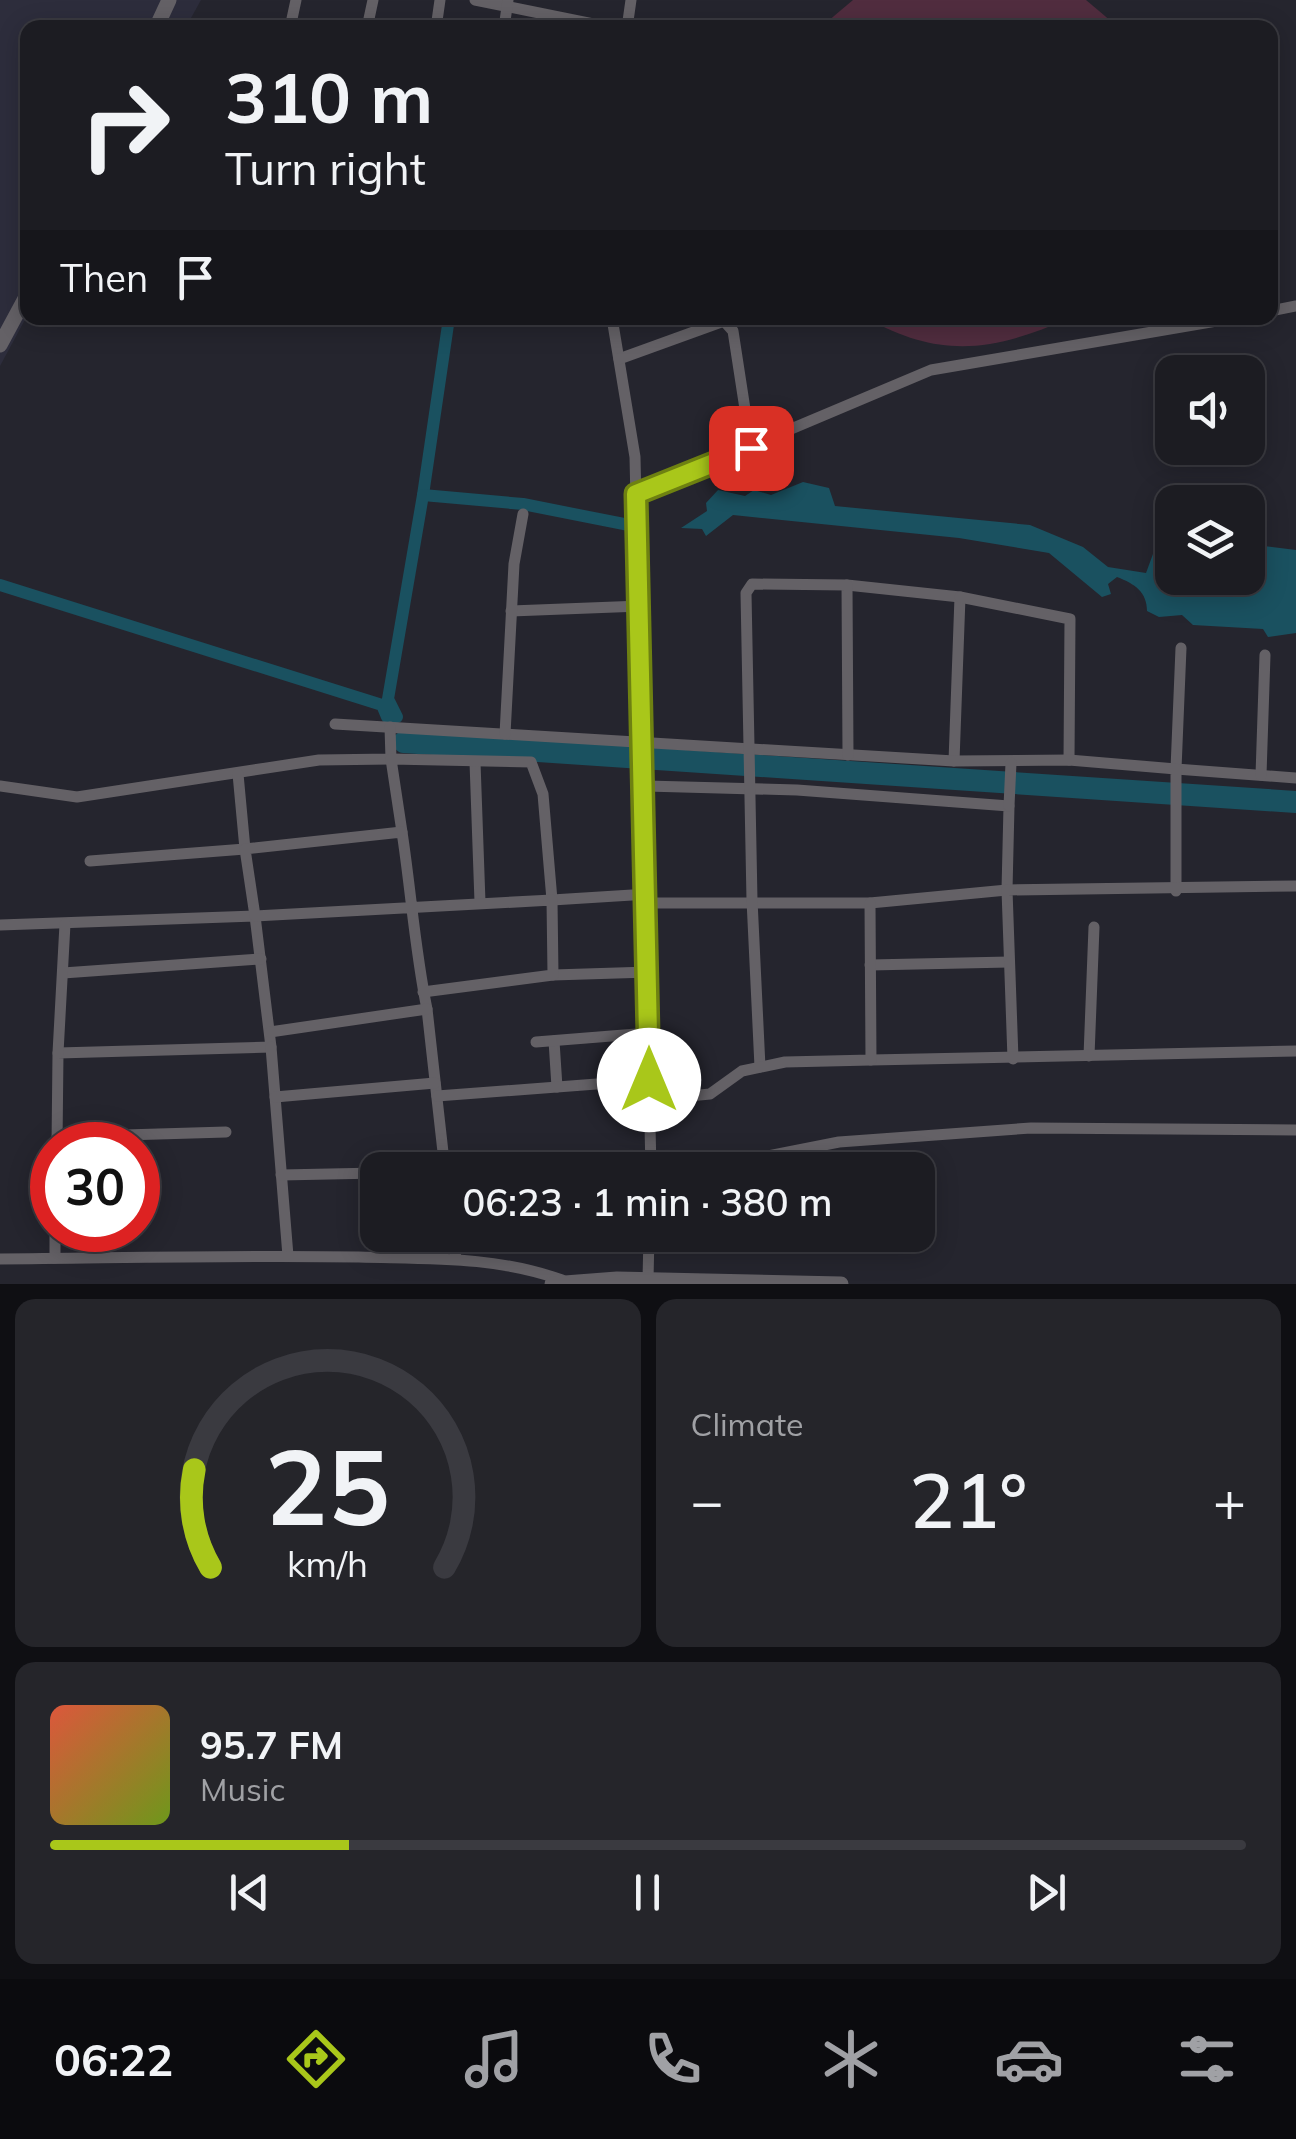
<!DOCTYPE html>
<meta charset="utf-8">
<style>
:root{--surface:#1c1c22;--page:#25252a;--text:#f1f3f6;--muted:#a0a1a5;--line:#3a3a40;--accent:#a9c71a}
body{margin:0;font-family:Mulish,sans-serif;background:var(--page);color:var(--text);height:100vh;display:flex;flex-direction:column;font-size:38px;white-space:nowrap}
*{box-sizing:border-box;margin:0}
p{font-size:32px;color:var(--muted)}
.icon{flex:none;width:55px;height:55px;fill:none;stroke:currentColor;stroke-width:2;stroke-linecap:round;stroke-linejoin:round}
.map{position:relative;height:1284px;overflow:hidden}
.panel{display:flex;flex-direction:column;gap:15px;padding:15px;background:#0f0f13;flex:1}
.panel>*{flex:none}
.guide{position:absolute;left:20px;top:20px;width:1258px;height:305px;border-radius:20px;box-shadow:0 5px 25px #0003,0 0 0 2px var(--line);background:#1c1c22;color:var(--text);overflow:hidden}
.fabs{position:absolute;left:1155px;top:355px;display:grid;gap:20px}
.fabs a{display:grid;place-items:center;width:110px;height:110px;border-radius:20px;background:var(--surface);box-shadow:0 5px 25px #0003,0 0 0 2px var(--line);font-size:50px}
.speed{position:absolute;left:30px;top:1122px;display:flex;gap:20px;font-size:50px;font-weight:700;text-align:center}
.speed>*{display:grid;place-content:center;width:130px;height:130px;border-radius:50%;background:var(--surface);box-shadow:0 5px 25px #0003,0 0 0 2px var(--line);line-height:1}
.speed .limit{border:15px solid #d22;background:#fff;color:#111}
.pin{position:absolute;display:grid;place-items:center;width:85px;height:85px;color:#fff;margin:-42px;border-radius:20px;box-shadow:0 5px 15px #0006}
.me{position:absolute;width:110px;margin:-55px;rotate:0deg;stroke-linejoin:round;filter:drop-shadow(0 0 8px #0008)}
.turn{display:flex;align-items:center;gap:35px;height:210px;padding:0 40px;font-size:45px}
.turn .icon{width:130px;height:130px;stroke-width:2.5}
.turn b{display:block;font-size:70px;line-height:85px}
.then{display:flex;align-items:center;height:95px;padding:0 40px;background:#0003;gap:20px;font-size:38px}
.big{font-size:75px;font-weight:600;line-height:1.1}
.panel .card{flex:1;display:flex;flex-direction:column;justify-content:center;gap:15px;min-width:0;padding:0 35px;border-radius:20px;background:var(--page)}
.panel .dial{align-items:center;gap:0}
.dial svg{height:260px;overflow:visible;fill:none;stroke:var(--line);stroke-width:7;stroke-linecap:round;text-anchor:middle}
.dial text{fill:var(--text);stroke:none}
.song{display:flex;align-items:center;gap:30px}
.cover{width:120px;height:120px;border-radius:15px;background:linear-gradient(135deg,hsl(10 70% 55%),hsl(80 70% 35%))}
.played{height:10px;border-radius:5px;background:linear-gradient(90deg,var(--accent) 25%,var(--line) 25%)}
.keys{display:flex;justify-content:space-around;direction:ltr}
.heat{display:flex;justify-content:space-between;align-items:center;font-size:55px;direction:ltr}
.panel .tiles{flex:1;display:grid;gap:15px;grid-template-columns:1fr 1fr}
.card:last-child{grid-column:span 2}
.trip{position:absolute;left:360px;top:1152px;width:575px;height:100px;border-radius:20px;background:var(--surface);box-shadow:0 5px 25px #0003,0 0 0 2px var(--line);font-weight:600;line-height:100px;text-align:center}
.menu{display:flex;height:160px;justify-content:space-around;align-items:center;background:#0b0b0e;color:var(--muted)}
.menu .icon{width:70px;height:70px}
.menu .on{color:var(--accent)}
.menu b{font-size:45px;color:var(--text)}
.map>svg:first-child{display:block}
.built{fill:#2d2d3c}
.green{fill:#512d3f}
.water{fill:#1a5160}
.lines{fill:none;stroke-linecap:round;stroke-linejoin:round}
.canal{stroke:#1a5160;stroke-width:12}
.river{stroke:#1a5160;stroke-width:22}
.minor{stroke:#646166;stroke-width:11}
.tertiary{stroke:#646166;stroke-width:15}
.route-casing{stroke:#6e8111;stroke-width:25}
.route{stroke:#a9c71a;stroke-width:18}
</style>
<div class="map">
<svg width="1296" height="1284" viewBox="0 0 1296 1284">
<rect width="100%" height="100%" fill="#25252e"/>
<path class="built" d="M0,0h201l-15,27 -158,1 -1,288 -27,50z"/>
<g class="green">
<path d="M853,0h233l32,27h-297z"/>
<path d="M867,318h202c-73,33 -129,42 -202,0z"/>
</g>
<path class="water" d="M803,482l26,6 6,18 195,19 53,22 25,20 38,6 7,-19 19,-7v31h76v-34l48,6v83l-28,4 -5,-8 -70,-4 -11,-10 -23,2 -12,-6c0,-19 -12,-27 -30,-34l-9,7 3,10 -9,3 -53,-44 -90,-15 -226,-23 -27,21 -4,-7 -21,-1 26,-17 -1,-8 12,-13 27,6 9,-6 17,5z"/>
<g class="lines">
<g class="canal">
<path d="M423,495l26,-177"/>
<path d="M0,585l382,120 5,12h10l-9,-18 35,-204 100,9 106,21"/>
</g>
<path class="river" d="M404,742l892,60"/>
<g class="minor">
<path d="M475,0l138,28"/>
<path d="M290,28l6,-28"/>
<path d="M367,28l6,-28"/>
<path d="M436,28l4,-28"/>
<path d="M504,28l4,-28"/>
<path d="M627,28l4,-28"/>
<path d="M1270,311l26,-5"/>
<path d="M612,318l23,139 16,713"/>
<path d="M619,359l105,-38 9,10 18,117"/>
<path d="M637,494l294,-124 303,-52"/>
<path d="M847,585l113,12 -6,164"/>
<path d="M960,597l110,22 -1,141"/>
<path d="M511,611l130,-5"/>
<path d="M1181,648l-5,121 120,9"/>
<path d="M335,724l619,37 115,-1 107,9v122"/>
<path d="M505,734l9,-170 9,-50"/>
<path d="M475,762l5,140"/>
<path d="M1261,775l4,-120"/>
<path d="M0,786l77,11 242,-37 72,-1 -1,-32"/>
<path d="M646,786l151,4 212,16 -2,84 -137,13h-221"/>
<path d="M1009,806l2,-43"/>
<path d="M402,832l-11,-73 140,3 12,32 9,106 96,-6"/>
<path d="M90,861l155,-12 -7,-75"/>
<path d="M0,925l255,-9 16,131 -213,6 -1,92"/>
<path d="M870,965l139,-3"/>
<path d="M63,973l198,-14"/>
<path d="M553,975l96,-3"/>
<path d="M423,992l130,-17 -1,-75 -297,16 -10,-67 157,-17c9,59 13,119 25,177l18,161"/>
<path d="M270,1032l157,-23"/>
<path d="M554,1041l3,46"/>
<path d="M536,1042l113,-9"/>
<path d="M271,1047l17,209"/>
<path d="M58,1053l7,-129"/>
<path d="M1089,1056l5,-129"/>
<path d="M1013,1059l-6,-169 289,-4"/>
<path d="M871,1060l425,-9"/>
<path d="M760,1067l-8,-167 -6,-307 6,-9 95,1 1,170"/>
<path d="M437,1096l212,-16"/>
<path d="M275,1097l160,-14"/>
<path d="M649,1100l61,-6 32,-23 43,-9 86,-2 -1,-157"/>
<path d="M57,1137l169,-5"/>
<path d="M493,1170l264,-12 82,-16 192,-14 265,2"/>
<path d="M281,1175l97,-2"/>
<path d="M453,1235l3,24"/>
<path d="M55,1258v-28"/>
<path d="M0,1259c120,-1 239,-4 359,-2 70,2 136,-1 203,23"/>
<path d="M648,1280l1,-45"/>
</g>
<g class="tertiary">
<path d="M156,28l13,-28"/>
<path d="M0,345l28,-52"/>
<path d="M552,1284l65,-5 224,5"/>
</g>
</g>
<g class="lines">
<defs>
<path id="route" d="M649,1080l-13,-586 115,-46"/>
</defs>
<use href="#route" class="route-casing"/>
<use href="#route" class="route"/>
</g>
</svg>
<div class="fabs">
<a><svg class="icon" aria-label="sound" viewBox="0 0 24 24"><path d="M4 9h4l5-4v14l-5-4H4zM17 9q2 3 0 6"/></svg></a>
<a><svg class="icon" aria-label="layers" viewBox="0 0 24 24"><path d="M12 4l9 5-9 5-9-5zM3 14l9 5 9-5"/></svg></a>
</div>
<div class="speed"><div class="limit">30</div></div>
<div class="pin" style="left:751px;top:448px;background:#d93025"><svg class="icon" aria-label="arrive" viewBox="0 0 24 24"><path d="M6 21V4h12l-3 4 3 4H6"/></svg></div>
<svg class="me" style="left:649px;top:1080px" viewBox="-20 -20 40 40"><circle r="19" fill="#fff"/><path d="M0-13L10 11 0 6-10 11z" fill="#a9c71a"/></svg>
<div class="trip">06:23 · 1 min · 380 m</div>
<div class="guide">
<div class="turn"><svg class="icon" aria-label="right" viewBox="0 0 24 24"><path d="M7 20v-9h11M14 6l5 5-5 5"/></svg><div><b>310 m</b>Turn right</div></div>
<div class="then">Then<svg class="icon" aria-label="arrive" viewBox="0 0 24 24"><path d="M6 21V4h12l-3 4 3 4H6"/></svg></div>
</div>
</div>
<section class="panel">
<div class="tiles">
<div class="card dial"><svg viewBox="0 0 100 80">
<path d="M14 69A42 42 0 1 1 86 69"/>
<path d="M14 69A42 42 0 0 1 9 39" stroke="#a9c71a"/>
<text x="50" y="56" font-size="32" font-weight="700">25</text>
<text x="50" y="72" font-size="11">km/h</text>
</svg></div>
<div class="card"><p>Climate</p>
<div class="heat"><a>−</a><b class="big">21°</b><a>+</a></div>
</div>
<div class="card">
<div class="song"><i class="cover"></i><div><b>95.7 FM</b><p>Music</p></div></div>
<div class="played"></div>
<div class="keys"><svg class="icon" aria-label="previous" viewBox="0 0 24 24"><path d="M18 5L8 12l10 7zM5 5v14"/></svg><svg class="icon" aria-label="pause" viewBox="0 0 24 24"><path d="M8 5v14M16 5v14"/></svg><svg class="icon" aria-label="next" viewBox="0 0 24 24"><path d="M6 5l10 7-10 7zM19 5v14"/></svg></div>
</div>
</div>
</section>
<nav class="menu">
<b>06:22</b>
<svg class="icon on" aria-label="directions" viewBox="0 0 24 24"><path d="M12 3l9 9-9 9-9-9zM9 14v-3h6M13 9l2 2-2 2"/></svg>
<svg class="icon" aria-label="music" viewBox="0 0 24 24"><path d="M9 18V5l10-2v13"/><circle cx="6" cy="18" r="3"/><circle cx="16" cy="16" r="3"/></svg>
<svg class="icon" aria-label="phone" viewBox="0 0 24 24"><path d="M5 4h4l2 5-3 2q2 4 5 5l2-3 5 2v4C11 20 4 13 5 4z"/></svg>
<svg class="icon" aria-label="climate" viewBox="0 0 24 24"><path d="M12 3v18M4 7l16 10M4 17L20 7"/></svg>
<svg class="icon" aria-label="car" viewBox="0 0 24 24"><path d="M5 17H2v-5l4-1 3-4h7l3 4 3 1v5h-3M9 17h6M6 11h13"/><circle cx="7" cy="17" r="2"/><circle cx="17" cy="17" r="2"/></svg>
<svg class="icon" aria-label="filters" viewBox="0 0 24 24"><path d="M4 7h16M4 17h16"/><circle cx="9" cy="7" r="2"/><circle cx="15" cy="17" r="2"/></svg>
</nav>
